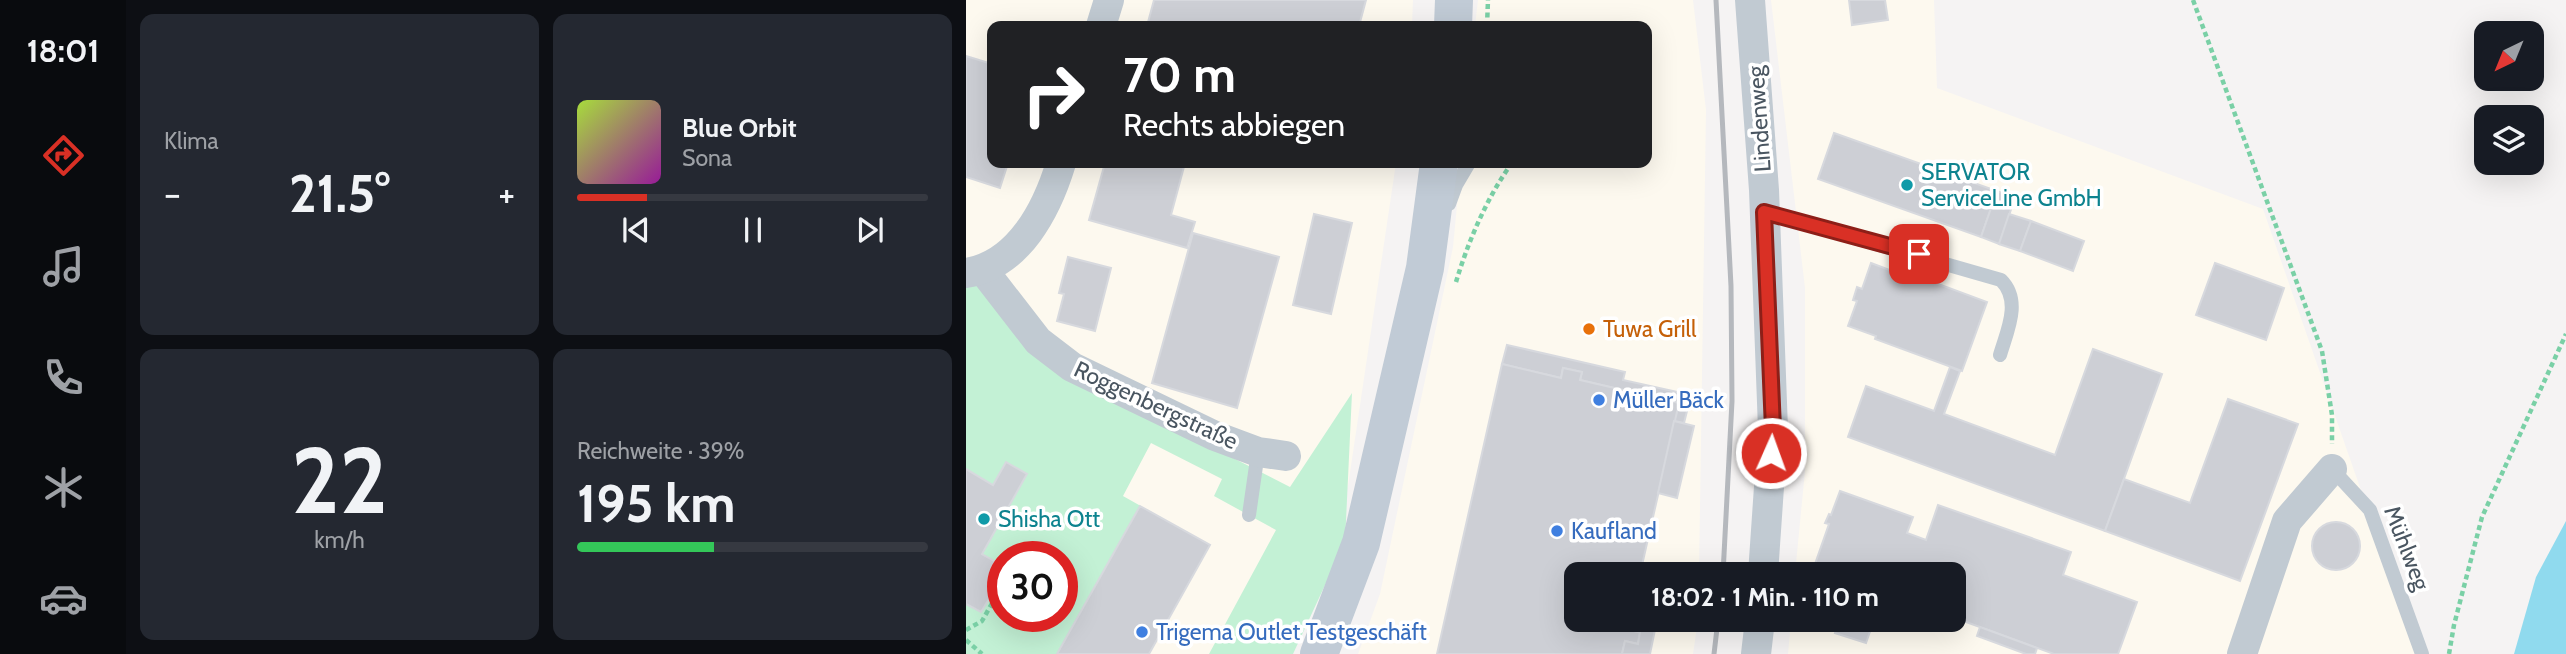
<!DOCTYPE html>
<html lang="de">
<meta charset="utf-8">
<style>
:root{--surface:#171b24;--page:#242831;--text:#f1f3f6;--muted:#9ea1a6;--line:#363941;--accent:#d93025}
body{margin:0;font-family:Cabin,sans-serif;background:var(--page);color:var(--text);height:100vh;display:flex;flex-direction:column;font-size:26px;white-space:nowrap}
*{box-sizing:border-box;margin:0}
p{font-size:23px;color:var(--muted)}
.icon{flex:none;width:38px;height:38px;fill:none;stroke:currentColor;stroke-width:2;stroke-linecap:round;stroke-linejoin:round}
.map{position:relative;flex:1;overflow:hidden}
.details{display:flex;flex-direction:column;gap:14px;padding:14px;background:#0d0f14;width:840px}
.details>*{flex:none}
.banner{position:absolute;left:21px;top:21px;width:665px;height:147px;border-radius:14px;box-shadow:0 7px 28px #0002;background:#202124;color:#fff;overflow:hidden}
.needle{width:46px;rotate:223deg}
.tools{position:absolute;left:1508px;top:21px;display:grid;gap:14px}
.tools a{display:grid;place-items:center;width:70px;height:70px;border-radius:14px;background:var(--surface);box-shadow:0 7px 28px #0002;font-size:35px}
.speed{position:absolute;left:21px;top:541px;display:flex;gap:14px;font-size:35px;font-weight:700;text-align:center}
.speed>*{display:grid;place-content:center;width:91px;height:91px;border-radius:50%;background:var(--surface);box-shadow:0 7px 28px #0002;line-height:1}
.speed .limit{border:10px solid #d22;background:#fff;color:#111}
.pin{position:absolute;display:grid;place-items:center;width:60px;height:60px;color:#fff;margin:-30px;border-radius:14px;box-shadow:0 4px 10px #0006}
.me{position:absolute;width:77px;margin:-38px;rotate:2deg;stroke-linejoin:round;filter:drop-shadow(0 0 5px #0008)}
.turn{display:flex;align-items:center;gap:24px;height:147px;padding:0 21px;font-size:32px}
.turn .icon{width:91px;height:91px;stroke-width:2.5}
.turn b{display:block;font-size:49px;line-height:60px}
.big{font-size:52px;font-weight:700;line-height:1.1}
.details .card{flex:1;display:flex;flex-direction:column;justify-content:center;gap:10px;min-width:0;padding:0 24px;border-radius:14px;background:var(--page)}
.details .dial{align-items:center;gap:0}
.dial b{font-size:91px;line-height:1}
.song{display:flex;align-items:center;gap:21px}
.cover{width:84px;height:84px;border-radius:10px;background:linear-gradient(135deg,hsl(80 70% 55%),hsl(300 70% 35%))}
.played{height:7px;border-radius:4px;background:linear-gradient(90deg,var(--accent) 20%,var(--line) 20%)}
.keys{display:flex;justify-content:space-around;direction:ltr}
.heat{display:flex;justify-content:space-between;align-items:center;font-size:38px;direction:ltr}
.charge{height:10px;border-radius:5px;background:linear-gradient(90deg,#34c759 39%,var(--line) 0)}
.details .tiles{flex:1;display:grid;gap:14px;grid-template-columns:repeat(2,1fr)}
.trip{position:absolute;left:598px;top:562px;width:402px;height:70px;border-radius:14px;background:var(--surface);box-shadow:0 7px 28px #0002;font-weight:700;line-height:70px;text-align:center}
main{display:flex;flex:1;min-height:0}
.tab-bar{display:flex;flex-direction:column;width:126px;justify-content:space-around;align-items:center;background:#090b0e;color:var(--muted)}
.tab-bar .icon{width:49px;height:49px}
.tab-bar .current{color:var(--accent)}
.tab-bar b{font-size:32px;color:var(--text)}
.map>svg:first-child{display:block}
.commercial{fill:#fdf9ef;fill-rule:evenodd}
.green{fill:#c3f1d5;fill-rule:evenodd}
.water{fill:#90daee}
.building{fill:#cdcfd5;stroke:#d7d9de;stroke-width:2}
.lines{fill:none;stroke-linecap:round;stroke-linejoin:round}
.path{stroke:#7ad0a6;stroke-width:4.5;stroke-dasharray:5 3.5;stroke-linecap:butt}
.service{stroke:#c1cad2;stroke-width:14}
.minor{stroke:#c1cad2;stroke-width:30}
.secondary{stroke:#c1cbd6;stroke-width:38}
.rail{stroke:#b5b8bd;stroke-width:5}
.route-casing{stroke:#8d1f18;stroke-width:18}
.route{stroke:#d93025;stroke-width:12}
.culture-dot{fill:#0f9aa8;stroke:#fff;stroke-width:2.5}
.food-dot{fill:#e8710a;stroke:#fff;stroke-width:2.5}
.shop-dot{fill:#3f7fe0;stroke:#fff;stroke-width:2.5}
.labels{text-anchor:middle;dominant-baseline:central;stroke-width:7;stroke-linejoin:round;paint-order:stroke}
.street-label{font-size:23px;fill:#4a5661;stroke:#fff}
.culture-label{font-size:23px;fill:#0d838f;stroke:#fff;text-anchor:start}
.food-label{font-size:23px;fill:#c56008;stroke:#fff;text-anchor:start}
.shop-label{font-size:23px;fill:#366cbe;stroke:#fff;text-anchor:start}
</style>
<main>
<nav class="tab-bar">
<b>18:01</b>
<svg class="icon current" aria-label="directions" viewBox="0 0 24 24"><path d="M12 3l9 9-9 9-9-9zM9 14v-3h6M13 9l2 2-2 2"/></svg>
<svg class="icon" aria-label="music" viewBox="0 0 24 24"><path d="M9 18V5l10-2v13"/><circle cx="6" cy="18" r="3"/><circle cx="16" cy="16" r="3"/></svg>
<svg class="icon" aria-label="phone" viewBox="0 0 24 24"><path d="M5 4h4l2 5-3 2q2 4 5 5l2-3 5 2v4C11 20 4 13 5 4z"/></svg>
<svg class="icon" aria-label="climate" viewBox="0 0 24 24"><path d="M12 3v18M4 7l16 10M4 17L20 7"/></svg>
<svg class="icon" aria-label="car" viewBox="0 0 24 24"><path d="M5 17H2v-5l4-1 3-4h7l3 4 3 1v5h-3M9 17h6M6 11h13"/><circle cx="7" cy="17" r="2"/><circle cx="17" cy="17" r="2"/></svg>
</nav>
<section class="details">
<div class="tiles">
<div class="card"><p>Klima</p>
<div class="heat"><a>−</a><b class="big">21.5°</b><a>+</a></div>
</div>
<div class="card">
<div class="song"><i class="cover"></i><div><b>Blue Orbit</b><p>Sona</p></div></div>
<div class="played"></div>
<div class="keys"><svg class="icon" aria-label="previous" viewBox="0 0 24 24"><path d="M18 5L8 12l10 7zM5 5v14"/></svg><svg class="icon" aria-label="pause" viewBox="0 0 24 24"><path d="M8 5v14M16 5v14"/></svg><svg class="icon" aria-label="next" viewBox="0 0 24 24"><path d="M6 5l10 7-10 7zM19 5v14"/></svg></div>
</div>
<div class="card dial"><b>22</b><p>km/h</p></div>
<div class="card"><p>Reichweite · 39%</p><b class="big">195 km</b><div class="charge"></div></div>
</div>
</section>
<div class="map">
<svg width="1600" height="654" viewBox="0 0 1600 654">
<rect width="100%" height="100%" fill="#f5f3f3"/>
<g class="commercial">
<path d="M0,0h447l-1,26h-420v137h404l-48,323 -81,168h-301zM37,556h59v60h-59z"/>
<path d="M512,0h215l13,110 -7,464h-122v46h121l-5,34h-335l22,-60 73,-347 8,-84h186v-137h-172z"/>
<path d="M805,0h163l3,88 326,121 155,445h-630l3,-34h164v-46h-160l10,-103v-183z"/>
</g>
<path class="green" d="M0,286h12l200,144 112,57 62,-94 -7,149 -52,112h-84l67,-124 -62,-34 8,-17 -71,-36 -28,53 87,49 -61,109h-183zM37,556h59v60h-59z"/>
<path class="water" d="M1600,521v133h-52l22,-77z"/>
<g class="building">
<path d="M188,0h212l-7,26h-212z"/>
<path d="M883,0h36l3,20 -36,5z"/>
<path d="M0,56l26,8v99h16l-8,25 -34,-11z"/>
<path d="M868,133l163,58 -16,46 -163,-58z"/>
<path d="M139,163h80l-14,52 24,7 -8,26 -98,-28z"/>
<path d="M1031,191l18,7 -16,46 -18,-7z"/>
<path d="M348,214l38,9 -21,91 -38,-9z"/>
<path d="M1043,214l22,7 -11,30 -21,-7z"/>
<path d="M1065,221l53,20 -11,30 -53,-20z"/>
<path d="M227,233l86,24 -42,151 -85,-25z"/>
<path d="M102,257l43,11 -16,63 -38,-10 7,-27 -5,-1z"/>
<path d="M905,263l29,11 1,-4 86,32 -25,69 -87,-32 1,-3 -28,-10 9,-25 -4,-1 4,-13 5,2z"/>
<path d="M1249,263l69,25 -18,52 -70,-25z"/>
<path d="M541,345l118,27 -2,8 68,15 -7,28 -10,-2 5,-18 -99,-23 2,-8 -19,-4 -2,10 -59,-14z"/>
<path d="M1127,349l69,25 -57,157 -257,-94 18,-51 68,25 16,-44 10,4 -16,43 111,41z"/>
<path d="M536,364l59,14 2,-10 19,4 -2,8 99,23 -39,171h-63v46h53l-3,10 13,2 -2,12 -13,-3 -3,13h-185z"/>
<path d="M1262,399l70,25 -58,157 -135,-50 19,-52 66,24z"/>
<path d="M708,421l20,5 -17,72 -19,-5z"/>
<path d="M40,462l21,12 -45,80 21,12v10l-22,36 -15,-8v-135l27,16z"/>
<path d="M874,491l73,26 -6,16 19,7 12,-35 133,47 -8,23 74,27 -19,52h-64l-99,-36v-44h-122l-19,-7 15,-43 -4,-1 4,-9 2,1z"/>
<path d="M174,506l70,39 -61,109h-92z"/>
<circle cx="1370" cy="546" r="24"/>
<path d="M664,620h27l-7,34h-28l3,-13 13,3 2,-12 -13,-2z"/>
<path d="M874,620h34l-8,23 -31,-10z"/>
<path d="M1014,627l57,21 -2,6h-9l-49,-18z"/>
</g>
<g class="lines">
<g class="path">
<path d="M1227,0l129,351 10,64v29"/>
<path d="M521,26l1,-26"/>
<path d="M490,282c12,-40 31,-85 56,-119"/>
<path d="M0,630l16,-9 21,-37"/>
<path d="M0,640l16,14"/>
<path d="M1483,654l5,-29 28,-108 84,-183"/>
</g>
<g class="service">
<path d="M483,204l7,-19 13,-22"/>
<path d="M798,212l237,68c21,21 6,51 -1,75"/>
<path d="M1366,469l38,41 52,144"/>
<path d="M283,515l9,-63"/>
</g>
<g class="minor">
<path d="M784,0l14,190 9,239 -10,145"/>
<path d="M135,26l8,-26"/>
<path d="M17,270l55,71 34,26 143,69 43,16 28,4"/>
<path d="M0,273c53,-8 81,-64 95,-110"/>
<path d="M790,654l4,-34"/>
<path d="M1276,654l45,-133 45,-52"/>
</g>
<g class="secondary">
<path d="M487,26l1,-26"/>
<path d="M353,654l42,-111 64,-275 14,-105"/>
</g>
<g class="rail">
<path d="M750,0l15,286 1,115 -9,173"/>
<path d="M748,654l4,-34"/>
</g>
</g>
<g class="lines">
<defs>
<path id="route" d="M805,453l2,-24 -9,-217 155,42"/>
</defs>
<use href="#route" class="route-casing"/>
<use href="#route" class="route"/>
</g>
<g class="culture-dot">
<circle cx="941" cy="185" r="7"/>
<circle cx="18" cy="519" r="7"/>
</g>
<circle class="food-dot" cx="623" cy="329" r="7"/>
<g class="shop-dot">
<circle cx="633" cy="400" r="7"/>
<circle cx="591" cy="531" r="7"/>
<circle cx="176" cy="632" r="7"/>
</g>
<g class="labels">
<g class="street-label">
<text transform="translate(793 119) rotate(-94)">Lindenweg</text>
<text transform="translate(190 405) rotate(25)">Roggenbergstraße</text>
<text transform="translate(1441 548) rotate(69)">Mühlweg</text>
</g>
<g class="culture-label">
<text x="955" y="172">SERVATOR<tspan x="955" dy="26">ServiceLine GmbH</tspan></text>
<text x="32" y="519">Shisha Ott</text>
</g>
<g class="food-label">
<text x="637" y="329">Tuwa Grill</text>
</g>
<g class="shop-label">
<text x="647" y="400">Müller Bäck</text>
<text x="605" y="531">Kaufland</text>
<text x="190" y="632">Trigema Outlet Testgeschäft</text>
</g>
</g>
</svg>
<div class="tools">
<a><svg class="needle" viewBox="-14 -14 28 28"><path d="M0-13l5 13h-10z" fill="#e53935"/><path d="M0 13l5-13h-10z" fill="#9ea1a6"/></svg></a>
<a><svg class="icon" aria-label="layers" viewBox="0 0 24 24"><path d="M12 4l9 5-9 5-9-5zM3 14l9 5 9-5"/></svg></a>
</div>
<div class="speed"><div class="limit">30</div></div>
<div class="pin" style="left:953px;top:254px;background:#d93025"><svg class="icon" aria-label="arrive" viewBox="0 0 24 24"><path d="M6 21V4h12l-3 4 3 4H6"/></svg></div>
<svg class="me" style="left:805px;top:453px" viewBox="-20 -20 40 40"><circle r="17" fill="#d93025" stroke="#fff" stroke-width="3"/><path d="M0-11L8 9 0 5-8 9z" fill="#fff"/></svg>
<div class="trip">18:02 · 1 Min. · 110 m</div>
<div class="banner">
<div class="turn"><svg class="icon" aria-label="right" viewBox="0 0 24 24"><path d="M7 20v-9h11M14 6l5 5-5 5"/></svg><div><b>70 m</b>Rechts abbiegen</div></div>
</div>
</div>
</main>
